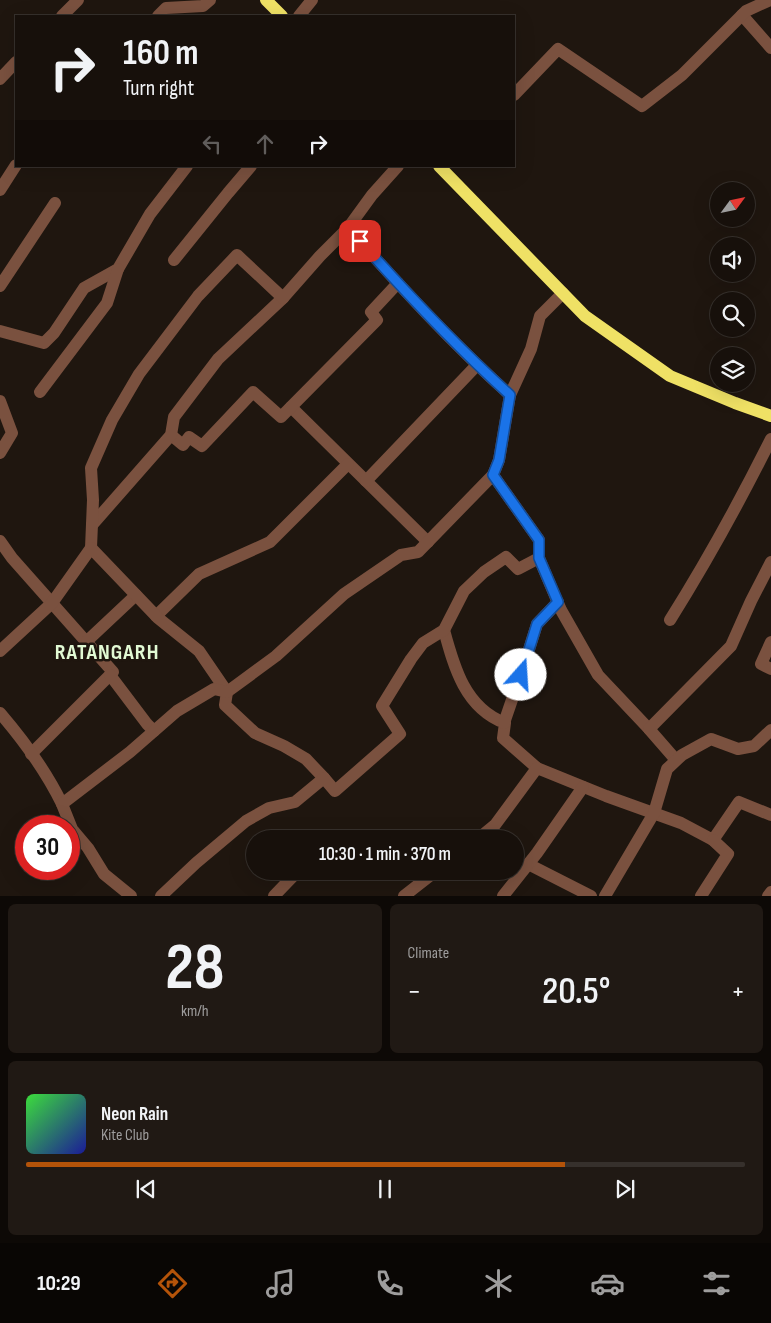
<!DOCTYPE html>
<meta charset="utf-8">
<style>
:root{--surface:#17100b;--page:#201914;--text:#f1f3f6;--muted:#9e9d9d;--line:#36302c;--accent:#b45309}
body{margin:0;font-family:"Sofia Sans Condensed",sans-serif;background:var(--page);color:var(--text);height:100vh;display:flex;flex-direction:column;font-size:19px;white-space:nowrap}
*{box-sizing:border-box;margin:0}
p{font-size:16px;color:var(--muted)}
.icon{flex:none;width:28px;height:28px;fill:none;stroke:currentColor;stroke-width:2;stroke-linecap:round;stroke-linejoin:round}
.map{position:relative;height:896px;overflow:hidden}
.side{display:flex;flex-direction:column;gap:8px;padding:8px;background:#0d0906;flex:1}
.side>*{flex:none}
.hud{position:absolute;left:15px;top:15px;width:500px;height:152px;border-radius:0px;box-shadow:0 5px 20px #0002,0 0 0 1px var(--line);background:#17100b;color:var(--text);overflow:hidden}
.needle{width:32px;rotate:57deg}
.buttons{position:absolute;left:710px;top:182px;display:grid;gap:10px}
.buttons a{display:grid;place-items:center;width:45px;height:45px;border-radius:50%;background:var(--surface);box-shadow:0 5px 20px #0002,0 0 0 1px var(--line);font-size:25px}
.speed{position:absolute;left:15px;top:815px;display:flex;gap:10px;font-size:25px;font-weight:700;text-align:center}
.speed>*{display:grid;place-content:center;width:65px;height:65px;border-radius:50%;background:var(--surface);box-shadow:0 5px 20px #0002,0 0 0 1px var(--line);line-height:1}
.speed .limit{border:8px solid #d22;background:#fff;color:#111}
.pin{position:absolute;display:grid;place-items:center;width:42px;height:42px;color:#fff;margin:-21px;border-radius:10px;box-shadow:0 2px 8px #0006}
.me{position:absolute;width:55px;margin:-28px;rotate:19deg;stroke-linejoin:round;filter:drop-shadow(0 0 4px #0008)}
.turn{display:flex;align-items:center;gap:18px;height:105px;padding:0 25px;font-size:22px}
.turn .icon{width:65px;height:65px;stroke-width:2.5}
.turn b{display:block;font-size:35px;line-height:42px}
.lanes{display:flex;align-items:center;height:48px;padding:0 25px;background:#0003;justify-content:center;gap:25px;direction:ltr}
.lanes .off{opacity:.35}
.big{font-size:38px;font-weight:600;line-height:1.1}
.side .tile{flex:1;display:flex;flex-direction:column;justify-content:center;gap:8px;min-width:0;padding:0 18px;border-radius:8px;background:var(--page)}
.side .dial{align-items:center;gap:0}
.dial b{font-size:65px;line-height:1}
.song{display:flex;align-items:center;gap:15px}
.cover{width:60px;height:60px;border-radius:8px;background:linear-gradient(135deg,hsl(120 70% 55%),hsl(240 70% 35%))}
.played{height:5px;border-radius:2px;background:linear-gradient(90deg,var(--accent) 75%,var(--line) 75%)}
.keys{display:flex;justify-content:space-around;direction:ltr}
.heat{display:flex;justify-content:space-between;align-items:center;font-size:28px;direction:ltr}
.side .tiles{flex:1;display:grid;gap:8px;grid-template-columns:1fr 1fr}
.tile:last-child{grid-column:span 2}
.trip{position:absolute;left:246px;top:830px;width:278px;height:50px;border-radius:25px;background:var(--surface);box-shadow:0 5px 20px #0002,0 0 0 1px var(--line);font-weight:600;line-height:50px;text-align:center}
.tab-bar{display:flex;height:80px;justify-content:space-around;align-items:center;background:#090604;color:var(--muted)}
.tab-bar .icon{width:35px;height:35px}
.tab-bar .active{color:var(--accent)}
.tab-bar b{font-size:22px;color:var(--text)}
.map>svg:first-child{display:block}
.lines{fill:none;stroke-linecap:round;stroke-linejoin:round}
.minor{stroke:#7a513f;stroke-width:12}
.major{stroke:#efe165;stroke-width:12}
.route-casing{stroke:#114b97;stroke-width:12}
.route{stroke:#1a73e8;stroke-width:9}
.labels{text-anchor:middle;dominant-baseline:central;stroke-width:5;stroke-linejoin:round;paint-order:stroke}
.district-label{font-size:22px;font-weight:bold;letter-spacing:1px;fill:#e2fad4;stroke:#1f160f}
</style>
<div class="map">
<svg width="771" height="896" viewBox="0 0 771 896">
<rect width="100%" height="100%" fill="#1f160f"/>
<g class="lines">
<g class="minor">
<path d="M742,15l29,33"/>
<path d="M62,16l16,-16"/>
<path d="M158,16l8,-8 37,-2 7,-6"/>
<path d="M299,16l13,-16"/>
<path d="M0,79l16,-17"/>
<path d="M514,95l44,-46 84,57 40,-31 64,-64 24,-11"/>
<path d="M0,190l16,-25"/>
<path d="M348,228c52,58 104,115 162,167"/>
<path d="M174,260l54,-67 23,-27"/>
<path d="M0,286l55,-83"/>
<path d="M563,293l-23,23 -9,33 -21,46 -11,65 -6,15 46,65v18l22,52 37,65 51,54"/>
<path d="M0,331l44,12 10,-10 30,-45 34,-19 32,-55 37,-48"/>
<path d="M40,392l67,-89 11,-34"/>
<path d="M0,401l12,32 -12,20"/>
<path d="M291,407l137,135"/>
<path d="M171,435l12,10 6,-8 13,9 51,-54 28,25 96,-97 -6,-8 27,-29"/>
<path d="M366,481l111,-116"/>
<path d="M92,525l79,-90 3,-18 44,-58 65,-61"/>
<path d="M0,541l12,17 101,114 -82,82"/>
<path d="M91,548l2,-48 -2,-32 21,-48 27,-46 59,-78 39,-41 46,43 37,-42 28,-28 24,-33 26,-29"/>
<path d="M156,616l43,-42 71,-32 78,-78"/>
<path d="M670,620c37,-59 70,-119 101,-181"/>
<path d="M444,630c10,37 21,78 61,93l-2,15 34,30"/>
<path d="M87,641l49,-46"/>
<path d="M771,642l-10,22 10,5"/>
<path d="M0,651l52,-48 39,-55 67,70 41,33 28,41 -2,13 30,28 29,13 22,13 18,19"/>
<path d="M110,675l37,49 7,7"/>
<path d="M0,713c24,28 46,58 62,91"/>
<path d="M504,723l22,-64 11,-35 21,-22"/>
<path d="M676,760l-27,-31 82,-83 20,-45 20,-39"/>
<path d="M478,839l17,-14 42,-57 69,28 75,27 32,17 26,-38 32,13"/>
<path d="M528,864l63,32"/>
<path d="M131,896l-27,-22 -16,-26 -16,-19 -10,-25 68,-52 47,-41 37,-22 13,3 49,-36 68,-62 57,-39 17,-3 75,-77"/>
<path d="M161,896l35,-33 50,-42 23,-13 26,-6 29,-24 11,13 65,-57 -18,-28 29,-47 12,-16 21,-13 20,-39 20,-19 22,-15 12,12 21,-11"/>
<path d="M274,896l23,-24"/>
<path d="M404,896l32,-25"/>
<path d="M503,896l34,-43 46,-66"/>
<path d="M605,896l49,-83 13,-44 15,-14 29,-16 27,10 16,-3 17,-16"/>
<path d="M701,896l27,-42 -15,-14"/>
<path d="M768,896l3,-4"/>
</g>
<g class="major">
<path d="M266,0l16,16"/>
<path d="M439,166l146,150 85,60 65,27 36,13"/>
</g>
</g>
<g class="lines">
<defs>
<path id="route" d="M360,241c48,54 97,106 150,154l-11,65 -6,15 46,65v18l19,44 -21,22 -16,51"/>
</defs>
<use href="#route" class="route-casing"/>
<use href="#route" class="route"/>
</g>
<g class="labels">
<g class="district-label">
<text x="107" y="652">RATANGARH</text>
</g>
</g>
</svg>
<div class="buttons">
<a><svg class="needle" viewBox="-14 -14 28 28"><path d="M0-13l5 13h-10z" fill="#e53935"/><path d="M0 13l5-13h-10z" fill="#9e9d9d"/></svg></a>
<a><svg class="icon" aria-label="sound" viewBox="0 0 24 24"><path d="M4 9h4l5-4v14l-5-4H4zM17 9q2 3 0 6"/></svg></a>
<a><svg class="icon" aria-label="search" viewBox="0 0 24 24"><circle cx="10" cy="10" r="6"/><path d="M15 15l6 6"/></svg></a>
<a><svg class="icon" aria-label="layers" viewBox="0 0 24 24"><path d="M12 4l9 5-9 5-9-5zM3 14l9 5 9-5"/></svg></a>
</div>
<div class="speed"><div class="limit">30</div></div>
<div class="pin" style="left:360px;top:241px;background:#d93025"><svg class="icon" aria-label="arrive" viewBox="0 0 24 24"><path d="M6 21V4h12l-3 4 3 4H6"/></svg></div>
<svg class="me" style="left:521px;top:675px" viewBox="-20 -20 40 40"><circle r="19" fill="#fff"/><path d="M0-13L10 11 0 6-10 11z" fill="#1a73e8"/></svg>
<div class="trip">10:30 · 1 min · 370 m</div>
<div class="hud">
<div class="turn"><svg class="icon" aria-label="right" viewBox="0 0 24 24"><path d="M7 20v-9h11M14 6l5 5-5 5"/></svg><div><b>160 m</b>Turn right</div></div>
<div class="lanes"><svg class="icon off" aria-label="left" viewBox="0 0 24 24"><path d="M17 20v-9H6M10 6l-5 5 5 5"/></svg><svg class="icon off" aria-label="ahead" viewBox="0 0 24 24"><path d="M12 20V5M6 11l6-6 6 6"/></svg><svg class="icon" aria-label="right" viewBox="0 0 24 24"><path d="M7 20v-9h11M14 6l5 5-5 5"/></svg></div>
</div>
</div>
<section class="side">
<div class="tiles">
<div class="tile dial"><b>28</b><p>km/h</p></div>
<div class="tile"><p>Climate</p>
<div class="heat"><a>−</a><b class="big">20.5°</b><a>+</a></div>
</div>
<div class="tile">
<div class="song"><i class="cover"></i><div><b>Neon Rain</b><p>Kite Club</p></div></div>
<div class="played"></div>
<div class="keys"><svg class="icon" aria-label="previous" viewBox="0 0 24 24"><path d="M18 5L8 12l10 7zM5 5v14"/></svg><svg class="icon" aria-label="pause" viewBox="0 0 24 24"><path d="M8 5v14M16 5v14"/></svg><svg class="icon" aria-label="next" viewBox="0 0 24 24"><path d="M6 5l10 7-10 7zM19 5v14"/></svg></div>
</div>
</div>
</section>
<nav class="tab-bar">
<b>10:29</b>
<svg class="icon active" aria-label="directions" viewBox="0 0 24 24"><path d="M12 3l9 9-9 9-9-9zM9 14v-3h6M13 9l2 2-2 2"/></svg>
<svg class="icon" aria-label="music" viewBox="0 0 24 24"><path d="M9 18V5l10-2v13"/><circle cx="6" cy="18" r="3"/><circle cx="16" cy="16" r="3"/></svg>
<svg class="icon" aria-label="phone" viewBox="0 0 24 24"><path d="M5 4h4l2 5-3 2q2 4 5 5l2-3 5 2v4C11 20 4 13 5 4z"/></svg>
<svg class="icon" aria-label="climate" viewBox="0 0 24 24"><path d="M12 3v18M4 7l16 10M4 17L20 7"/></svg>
<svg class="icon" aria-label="car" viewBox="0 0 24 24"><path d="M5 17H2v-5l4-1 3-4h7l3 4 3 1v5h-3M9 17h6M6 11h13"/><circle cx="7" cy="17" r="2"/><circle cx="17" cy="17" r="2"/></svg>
<svg class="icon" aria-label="filters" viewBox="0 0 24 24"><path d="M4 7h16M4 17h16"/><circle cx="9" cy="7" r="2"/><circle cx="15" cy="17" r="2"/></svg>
</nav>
